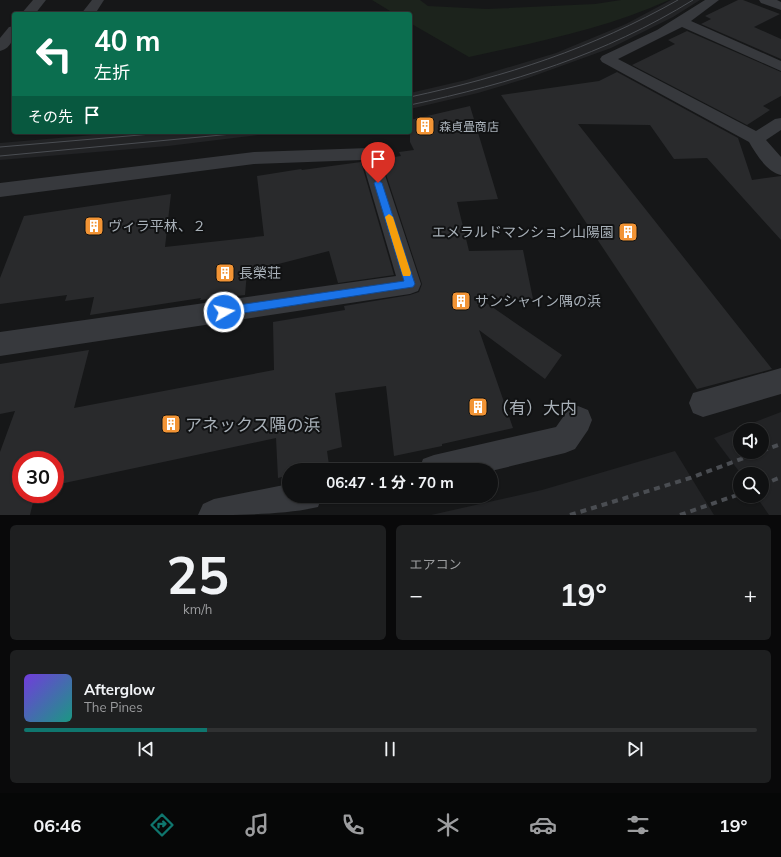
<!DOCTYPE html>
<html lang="ja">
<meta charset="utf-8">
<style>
:root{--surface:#101112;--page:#1e1f20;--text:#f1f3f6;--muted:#9c9d9f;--line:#303132;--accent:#0f766e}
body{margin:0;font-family:Mulish,"Noto Sans JP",sans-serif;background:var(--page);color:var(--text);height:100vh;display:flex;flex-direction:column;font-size:15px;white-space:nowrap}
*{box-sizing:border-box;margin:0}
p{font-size:13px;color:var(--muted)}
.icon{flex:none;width:22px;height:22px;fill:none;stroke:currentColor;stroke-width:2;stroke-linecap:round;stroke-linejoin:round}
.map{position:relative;height:515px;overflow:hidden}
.side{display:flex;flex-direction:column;gap:10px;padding:10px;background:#09090a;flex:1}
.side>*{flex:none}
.top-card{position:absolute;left:12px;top:12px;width:400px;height:122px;border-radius:4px;box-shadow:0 1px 3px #0004,0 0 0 1px var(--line);background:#0b6e4f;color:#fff;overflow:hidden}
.buttons{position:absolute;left:733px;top:423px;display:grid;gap:8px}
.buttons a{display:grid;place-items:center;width:36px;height:36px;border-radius:50%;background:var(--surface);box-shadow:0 1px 3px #0004,0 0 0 1px var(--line);font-size:20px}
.speed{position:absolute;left:12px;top:451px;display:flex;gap:8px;font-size:20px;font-weight:700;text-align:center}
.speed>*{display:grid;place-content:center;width:52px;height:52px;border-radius:50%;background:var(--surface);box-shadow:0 1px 3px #0004,0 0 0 1px var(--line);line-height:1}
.speed .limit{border:6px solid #d22;background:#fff;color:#111}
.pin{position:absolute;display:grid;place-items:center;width:34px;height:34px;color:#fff;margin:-41px -17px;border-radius:50% 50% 50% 0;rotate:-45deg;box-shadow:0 0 4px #0007}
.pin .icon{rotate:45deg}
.me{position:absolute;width:44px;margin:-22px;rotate:82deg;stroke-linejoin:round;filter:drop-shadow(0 0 3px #0008)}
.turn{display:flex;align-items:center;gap:14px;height:84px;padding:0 16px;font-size:18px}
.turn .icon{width:52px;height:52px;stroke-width:2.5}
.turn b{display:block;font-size:28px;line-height:34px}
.then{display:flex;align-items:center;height:38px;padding:0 16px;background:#0003;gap:8px;font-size:15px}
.big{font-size:30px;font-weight:700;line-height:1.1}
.side .widget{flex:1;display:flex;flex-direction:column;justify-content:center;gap:6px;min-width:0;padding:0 14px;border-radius:6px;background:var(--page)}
.side .dial{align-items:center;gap:0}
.dial b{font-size:52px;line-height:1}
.song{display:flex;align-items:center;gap:12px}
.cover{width:48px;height:48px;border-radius:6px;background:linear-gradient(135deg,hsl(260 70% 55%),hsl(170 70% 35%))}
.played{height:4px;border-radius:2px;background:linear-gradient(90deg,var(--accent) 25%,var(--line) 25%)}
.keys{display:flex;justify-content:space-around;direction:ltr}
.heat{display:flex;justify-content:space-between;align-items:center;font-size:22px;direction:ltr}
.side .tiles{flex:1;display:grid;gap:10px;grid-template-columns:1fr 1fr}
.widget:last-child{grid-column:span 2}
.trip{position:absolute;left:282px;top:463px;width:216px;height:40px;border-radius:20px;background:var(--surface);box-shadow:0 1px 3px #0004,0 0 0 1px var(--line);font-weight:700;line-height:40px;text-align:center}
.menu{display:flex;height:64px;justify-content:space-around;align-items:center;background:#060707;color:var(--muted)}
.menu .icon{width:28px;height:28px}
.menu .active{color:var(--accent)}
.menu b{font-size:18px;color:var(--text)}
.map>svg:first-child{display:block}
.built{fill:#222325;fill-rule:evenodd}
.green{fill:#1c231c}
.building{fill:#292a2c}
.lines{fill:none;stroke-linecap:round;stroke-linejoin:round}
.street{fill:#37393d;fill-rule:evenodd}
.tram{stroke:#4a4d52;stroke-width:1}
.rail{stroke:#4a4d52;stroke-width:4;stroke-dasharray:6 5;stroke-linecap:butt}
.route{fill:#1a73e8;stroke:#114b97}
.slow{fill:#f59e0b}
.labels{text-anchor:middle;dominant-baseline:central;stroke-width:4;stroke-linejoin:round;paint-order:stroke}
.far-poi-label{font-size:12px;fill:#a8b0b8;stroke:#111213;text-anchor:start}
.poi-label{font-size:14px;fill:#a8b0b8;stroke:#111213;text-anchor:start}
.near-poi-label{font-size:17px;fill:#a8b0b8;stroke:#111213;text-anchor:start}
</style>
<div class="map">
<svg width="781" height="515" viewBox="0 0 781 515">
<rect width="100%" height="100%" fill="#161718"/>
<g class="built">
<path d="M671,0h29l-27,17 -62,31 -83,30 -50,15 -68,16v-16l56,-13 90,-27 70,-29z"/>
<path d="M128,132h155l-115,14 -168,14v-17z"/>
<path d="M781,412v103h-12l-13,-19h6v-22h-21l-27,-36zM740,430h22v22h-22z"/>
<path d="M675,451l39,64h-283l111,-25z"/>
</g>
<path class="green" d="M372,0h48l8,6 59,3 108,-5 26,-4h48c-64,29 -132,42 -200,57l-59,-34v-9h-15z"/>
<g class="building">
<path d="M738,0h5l37,14 -26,13 27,12v20l-80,-35 10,-5 -6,-3z"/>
<path d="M687,31l94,41v24l-18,10 7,4 -23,15 -115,-60 43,-21 -7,-4z"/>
<path d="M617,72l121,66 14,42 29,-4v64l-74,-82 -33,1 -24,-34 -72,-1 194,245 -75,20 -196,-294 98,-14z"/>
<path d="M470,106l28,93 -41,3 12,49 54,-1 10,49 -54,-1 83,57 -17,24 -66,-49 34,98 -71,16v2l-48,10 -8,-70 -51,7 7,54 -15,4 2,14 -20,5h-20v5l-11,3 -2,-40 -221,47v-25h-34v34h14l-5,21h-30v-63l15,-41 -15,3v-50l89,-14 -15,58 200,-38 -1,-48 72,-12 -1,-4 66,-11 9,-3 3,-8 -41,-125 20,-3 -2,-4 15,-2 -4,-8v-22z"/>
<path d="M361,162l33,113 -56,8 -9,-32 -82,21 -2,23 -45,5 1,-2 -111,17 4,-18 -29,4 2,-6 -67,9v-26l24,-62 147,-22 -6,53 99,-11 -7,-60 44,-7 1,1z"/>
</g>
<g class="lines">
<g class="street">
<path d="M33,0h13l-11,14h-14z"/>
<path d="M92,0h12l-9,14h-14z"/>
<path d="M705,0h14l-28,21 90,40v10l-99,-44 -64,32 138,72 19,-12 6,-1v12l-15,10 15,17v18c-14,-3 -25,-21 -32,-33l-147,-80 -2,-3 2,-3 55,-26z"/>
<path d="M759,0h18l4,2v8l-20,-7z"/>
<path d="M14,26c0,11 -2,22 -14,25v-13l9,-11z"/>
<path d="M369,148l6,2 3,4 43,130 -3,7 -8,3 -410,62v-24l396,-56 -34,-116 -108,4 -254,33v-14l254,-31z"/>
<path d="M781,368v26l-78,23 -10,-4 -4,-10 4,-10z"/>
<path d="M578,406l10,4 4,10 -4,10 -13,19 -10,4 -74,18 -72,-1 4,-11 11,-4 122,-28 12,-17z"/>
<path d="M289,484v12h33l-4,11c-33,8 -84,8 -120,8l5,-11 11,-5z"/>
</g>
<g class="tram">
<path d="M410,97c97,-21 181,-48 268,-97"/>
<path d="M410,105c102,-22 194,-50 283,-105"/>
<path d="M0,147l175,-15"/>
<path d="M0,156l253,-24"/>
</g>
<g class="rail">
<path d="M762,451l19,-7"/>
<path d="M762,485l19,-8"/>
<path d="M570,515l120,-37 70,-26"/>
<path d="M680,515l60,-21"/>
</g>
</g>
<path class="route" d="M378,180l4,3 33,101 -2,3 -189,29 -3,-1 -2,-3 2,-3 3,-2 180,-26 -30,-98z"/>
<path class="slow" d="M389,214l4,3 18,56 -1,3h-7l-1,-3 -17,-56z"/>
<defs>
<symbol id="building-square" viewBox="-11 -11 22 22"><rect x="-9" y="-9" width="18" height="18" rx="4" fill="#f29435" stroke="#111213"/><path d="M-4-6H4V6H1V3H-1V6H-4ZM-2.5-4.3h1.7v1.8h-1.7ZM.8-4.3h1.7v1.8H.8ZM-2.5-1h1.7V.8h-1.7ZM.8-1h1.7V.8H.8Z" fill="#fff"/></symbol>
</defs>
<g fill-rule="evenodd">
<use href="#building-square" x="414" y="115" width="22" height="22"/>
<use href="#building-square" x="83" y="215" width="22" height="22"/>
<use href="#building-square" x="617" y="221" width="22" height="22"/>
<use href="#building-square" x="214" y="262" width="22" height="22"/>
<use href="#building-square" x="450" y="290" width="22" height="22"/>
<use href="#building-square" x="467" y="396" width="22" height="22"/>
<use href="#building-square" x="160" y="413" width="22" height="22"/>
</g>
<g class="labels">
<g class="far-poi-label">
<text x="439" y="126">森貞畳商店</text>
</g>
<g class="poi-label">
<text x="108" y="226">ヴィラ平林、２</text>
<text x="614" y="232" text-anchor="end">エメラルドマンション山陽園</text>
<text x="239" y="273">長榮荘</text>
<text x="475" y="301">サンシャイン隅の浜</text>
</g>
<g class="near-poi-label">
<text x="492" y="407">（有）大内</text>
<text x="185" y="424">アネックス隅の浜</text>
</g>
</g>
</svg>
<div class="buttons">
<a><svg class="icon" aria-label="sound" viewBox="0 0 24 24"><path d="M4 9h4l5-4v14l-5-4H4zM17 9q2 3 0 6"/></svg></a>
<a><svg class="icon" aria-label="search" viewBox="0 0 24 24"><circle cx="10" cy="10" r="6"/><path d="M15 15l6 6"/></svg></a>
</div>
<div class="speed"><div class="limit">30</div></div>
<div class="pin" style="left:378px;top:183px;background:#d93025"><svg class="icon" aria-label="arrive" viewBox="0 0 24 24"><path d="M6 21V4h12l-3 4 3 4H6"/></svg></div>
<svg class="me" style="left:224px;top:312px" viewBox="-20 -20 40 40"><circle r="17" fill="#1a73e8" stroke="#fff" stroke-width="3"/><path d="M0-11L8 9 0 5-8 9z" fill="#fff"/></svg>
<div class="trip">06:47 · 1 分 · 70 m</div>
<div class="top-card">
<div class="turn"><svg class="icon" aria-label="left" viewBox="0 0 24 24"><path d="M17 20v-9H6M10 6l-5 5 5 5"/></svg><div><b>40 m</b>左折</div></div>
<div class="then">その先<svg class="icon" aria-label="arrive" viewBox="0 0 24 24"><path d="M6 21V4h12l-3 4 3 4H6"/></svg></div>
</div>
</div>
<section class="side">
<div class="tiles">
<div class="widget dial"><b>25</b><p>km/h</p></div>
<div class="widget"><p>エアコン</p>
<div class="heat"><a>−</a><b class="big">19°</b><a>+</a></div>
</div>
<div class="widget">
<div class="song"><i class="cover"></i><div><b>Afterglow</b><p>The Pines</p></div></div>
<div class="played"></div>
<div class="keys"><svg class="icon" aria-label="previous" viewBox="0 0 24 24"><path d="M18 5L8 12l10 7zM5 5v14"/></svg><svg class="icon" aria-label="pause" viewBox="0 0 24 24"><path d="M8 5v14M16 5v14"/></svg><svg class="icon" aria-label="next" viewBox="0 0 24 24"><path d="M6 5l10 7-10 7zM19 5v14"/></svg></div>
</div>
</div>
</section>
<nav class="menu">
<b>06:46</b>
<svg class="icon active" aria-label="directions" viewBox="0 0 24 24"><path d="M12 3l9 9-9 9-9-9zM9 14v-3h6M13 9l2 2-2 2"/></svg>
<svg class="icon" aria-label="music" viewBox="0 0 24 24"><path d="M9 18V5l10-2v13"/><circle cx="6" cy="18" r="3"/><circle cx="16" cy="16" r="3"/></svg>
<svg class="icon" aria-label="phone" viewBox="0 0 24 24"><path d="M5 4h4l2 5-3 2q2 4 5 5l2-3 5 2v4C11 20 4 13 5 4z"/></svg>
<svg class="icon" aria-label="climate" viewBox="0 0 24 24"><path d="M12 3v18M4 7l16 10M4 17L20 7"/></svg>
<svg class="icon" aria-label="car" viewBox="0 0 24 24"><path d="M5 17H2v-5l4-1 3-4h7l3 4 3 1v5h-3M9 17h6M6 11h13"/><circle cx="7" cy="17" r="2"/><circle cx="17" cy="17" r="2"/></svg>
<svg class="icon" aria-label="filters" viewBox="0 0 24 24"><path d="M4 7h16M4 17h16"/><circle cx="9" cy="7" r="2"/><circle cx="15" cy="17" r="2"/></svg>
<b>19°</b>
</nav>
